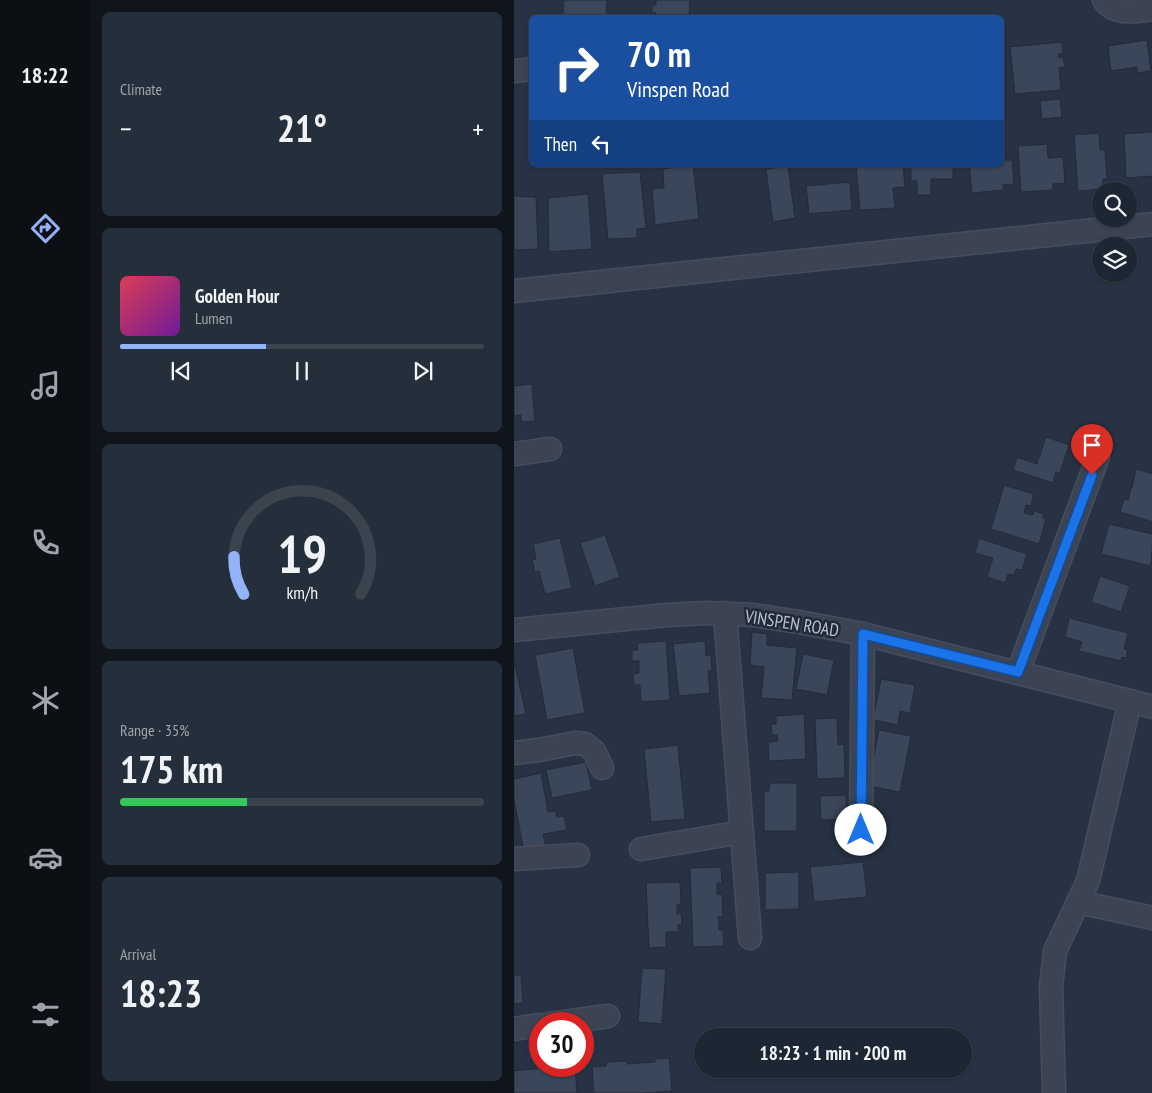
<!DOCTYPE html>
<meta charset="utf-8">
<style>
:root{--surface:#1d2633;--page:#252e3b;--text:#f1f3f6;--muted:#a0a5ac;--line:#3b434e;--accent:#93b3f9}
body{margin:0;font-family:"PT Sans Narrow",sans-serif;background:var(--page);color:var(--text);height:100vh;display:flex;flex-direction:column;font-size:19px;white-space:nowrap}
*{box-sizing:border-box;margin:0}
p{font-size:16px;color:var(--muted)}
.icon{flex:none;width:28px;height:28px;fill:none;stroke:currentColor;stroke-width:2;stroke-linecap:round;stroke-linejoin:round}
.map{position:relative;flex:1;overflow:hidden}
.panel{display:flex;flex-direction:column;gap:12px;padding:12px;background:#10151c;width:424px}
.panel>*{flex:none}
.top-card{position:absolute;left:15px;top:15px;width:475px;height:152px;border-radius:8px;box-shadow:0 1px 4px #0004,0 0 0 1px var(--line);background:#1a4fa0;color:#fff;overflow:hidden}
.tools{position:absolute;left:578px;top:182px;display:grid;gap:10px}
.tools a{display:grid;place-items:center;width:45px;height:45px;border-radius:50%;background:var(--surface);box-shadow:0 1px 4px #0004,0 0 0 1px var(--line);font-size:25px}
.speed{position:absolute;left:15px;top:1012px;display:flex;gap:10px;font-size:25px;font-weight:700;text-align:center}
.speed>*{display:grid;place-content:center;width:65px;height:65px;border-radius:50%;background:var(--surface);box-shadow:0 1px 4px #0004,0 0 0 1px var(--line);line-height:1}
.speed .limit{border:8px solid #d22;background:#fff;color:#111}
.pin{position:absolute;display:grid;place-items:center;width:42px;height:42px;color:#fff;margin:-51px -21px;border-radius:50% 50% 50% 0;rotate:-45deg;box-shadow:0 0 5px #0007}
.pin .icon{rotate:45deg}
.me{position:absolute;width:55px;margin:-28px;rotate:0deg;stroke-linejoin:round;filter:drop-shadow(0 0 4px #0008)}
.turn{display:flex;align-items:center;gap:18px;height:105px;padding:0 15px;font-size:22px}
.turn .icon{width:65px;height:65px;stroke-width:2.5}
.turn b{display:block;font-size:35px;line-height:42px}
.then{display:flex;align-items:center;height:48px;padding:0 15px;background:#0003;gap:10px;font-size:19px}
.big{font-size:38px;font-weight:700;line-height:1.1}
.panel .tile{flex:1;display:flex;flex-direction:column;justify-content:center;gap:8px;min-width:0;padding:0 18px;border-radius:8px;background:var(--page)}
.panel .dial{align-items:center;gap:0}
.dial svg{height:130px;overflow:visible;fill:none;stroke:var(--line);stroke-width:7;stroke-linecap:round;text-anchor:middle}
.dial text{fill:var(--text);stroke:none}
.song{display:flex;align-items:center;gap:15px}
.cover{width:60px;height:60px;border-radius:8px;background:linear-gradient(135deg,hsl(350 70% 55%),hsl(280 70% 35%))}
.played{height:5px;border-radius:2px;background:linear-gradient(90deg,var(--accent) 40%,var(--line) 40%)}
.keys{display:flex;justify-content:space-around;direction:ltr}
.heat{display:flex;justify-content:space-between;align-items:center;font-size:28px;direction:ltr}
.charge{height:8px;border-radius:4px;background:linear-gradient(90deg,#34c759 35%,var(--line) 0)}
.trip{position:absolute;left:180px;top:1028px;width:278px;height:50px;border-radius:25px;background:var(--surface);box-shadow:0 1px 4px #0004,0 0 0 1px var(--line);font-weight:700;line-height:50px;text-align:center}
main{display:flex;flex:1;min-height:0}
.tabs{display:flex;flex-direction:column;width:90px;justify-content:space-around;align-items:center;background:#0c0f14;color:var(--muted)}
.tabs .icon{width:35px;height:35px}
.tabs .current{color:var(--accent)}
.tabs b{font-size:22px;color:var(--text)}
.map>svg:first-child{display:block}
.building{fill:#3a465a;stroke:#232b3b}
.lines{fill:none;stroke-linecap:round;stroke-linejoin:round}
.minor-casing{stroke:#464d5d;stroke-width:25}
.minor{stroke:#3c4454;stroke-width:22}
.route-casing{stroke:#114b97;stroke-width:12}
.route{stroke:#1a73e8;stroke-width:9}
.labels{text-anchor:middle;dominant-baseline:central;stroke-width:5;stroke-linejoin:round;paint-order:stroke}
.street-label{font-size:18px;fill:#bac0cd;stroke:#202939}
</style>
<main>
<nav class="tabs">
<b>18:22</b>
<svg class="icon current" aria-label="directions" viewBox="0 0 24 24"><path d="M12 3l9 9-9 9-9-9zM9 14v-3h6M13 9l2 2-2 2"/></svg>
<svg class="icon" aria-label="music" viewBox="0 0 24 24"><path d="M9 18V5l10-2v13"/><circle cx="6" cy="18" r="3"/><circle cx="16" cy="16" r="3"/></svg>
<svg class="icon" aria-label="phone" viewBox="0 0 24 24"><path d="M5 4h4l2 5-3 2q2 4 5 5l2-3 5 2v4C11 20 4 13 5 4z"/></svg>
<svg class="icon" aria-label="climate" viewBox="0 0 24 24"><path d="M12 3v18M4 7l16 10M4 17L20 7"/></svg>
<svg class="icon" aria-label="car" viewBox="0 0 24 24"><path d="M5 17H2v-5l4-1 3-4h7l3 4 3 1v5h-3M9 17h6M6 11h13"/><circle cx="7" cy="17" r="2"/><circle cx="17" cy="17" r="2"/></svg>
<svg class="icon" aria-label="filters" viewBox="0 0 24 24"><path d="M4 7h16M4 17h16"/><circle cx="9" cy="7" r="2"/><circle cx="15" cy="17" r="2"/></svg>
</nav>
<section class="panel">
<div class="tile"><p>Climate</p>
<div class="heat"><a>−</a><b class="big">21°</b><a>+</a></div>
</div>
<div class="tile">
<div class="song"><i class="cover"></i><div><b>Golden Hour</b><p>Lumen</p></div></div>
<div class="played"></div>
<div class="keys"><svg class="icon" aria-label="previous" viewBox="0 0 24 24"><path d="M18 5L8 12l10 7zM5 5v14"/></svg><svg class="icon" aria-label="pause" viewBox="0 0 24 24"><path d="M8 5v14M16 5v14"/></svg><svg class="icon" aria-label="next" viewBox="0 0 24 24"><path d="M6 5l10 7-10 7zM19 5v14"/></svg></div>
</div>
<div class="tile dial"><svg viewBox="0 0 100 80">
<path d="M14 69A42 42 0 1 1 86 69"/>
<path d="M14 69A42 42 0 0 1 8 46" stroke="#93b3f9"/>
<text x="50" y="56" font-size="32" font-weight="700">19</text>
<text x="50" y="72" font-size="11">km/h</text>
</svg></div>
<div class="tile"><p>Range · 35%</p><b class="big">175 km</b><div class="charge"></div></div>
<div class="tile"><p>Arrival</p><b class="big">18:23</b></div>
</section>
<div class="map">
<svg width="639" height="1093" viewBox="0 0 639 1093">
<rect width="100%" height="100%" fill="#273244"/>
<g class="building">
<path d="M50,0h43l-1,17 -43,-2z"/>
<path d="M142,0h34l-1,18h-33v-5h-4v-8h4z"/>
<path d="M633,40l4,31 -14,2v-6l-26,4 -3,-25z"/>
<path d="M548,42l1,12h-5l1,4 4,-1 2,10 -6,1 2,22 -46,4 -5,-47z"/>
<path d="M546,99l2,18 -20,2 -2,-18z"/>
<path d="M639,132v44l-27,2 -2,-44z"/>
<path d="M585,133l1,17h5l2,29h-4v10l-25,2 -4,-56z"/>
<path d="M533,144l1,14 15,-1 2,26 -12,1v6l-32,2 -3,-46z"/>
<path d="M488,145l1,15h9l2,24 -11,1v5l-31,3 -3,-28h33z"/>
<path d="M179,165l6,54 -44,6 -3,-36 12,-1 -1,-19z"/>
<path d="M342,165h47l2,22 -12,1 2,20 -35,2z"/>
<path d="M397,165h42v14h-22v16h-14v-14h-6z"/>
<path d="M274,166l7,52 -22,4 -7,-53z"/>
<path d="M126,172l6,56 -9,1v9l-29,1 -6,-65z"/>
<path d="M336,182l2,28 -43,4 -3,-28z"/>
<path d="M74,194l4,55 -43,3 -1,-54z"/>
<path d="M0,196l22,1 2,52 -24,1z"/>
<path d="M18,384l3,37 -14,1v-7l-7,1v-30z"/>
<path d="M532,437l23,8 -9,28 -4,-1 -3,11 -40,-13 4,-13 20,7z"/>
<path d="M622,469l17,5v48l-33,-10 4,-13 4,1 3,-12h1z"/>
<path d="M490,485l30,9 -3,12 -5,-1 -2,8 9,2 1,-4 10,3 -1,4 3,1 -7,25 -48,-15z"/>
<path d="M595,524l44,10 -2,32 -50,-12z"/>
<path d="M91,535l15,42 -25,9 -15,-43z"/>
<path d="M46,538l12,50 -27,6 -6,-23 -4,1 -3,-12 4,-1 -3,-15z"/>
<path d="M465,538l48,16 -5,16 -6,-1 -2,6 -6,-1 -3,9 -18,-6 6,-19 -18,-5z"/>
<path d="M586,576l30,10 -9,26 -30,-10z"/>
<path d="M555,618l59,15 -4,16 4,1 -2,8 -4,-1 -1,4 -42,-10 3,-9 -17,-5z"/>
<path d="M238,632l15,2v11l30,3 -5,52 -31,-2 3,-31 -14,-2z"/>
<path d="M152,641l4,59 -29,2 -1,-17h-6l-1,-11 6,-1v-12h-7v-11h6l-1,-7z"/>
<path d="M191,641l1,15 5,-1 1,16h-4l2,22 -31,3 -6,-52z"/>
<path d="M59,648l12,65 -38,7 -12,-65z"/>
<path d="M289,654l31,6 -7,35 -31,-6z"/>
<path d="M0,661l12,53 -12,2z"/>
<path d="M367,679l34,6 -5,28 -10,-2 -2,14 -25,-5z"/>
<path d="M290,714l2,45 -37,2 -1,-19 10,-1 -1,-6h-5l-1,-11h5v-8z"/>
<path d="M323,718l1,27 6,-1 1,34 -28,1 -2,-60z"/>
<path d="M365,730l32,6 -11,56 -32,-6z"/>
<path d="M164,745l7,74 -34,3 -7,-73z"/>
<path d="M72,762l6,28 -40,8 -6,-28z"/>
<path d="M27,773l7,39 7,-1 2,6 7,-1 3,14 -24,4 3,14 -22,4 -10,-52v-21z"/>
<path d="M256,783h27v48h-33v-40h5z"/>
<path d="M332,795l1,24 -26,1 -1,-24z"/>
<path d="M349,862l4,35 -53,5 -4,-35z"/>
<path d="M207,867l1,16h-5v11h5l1,23h-5l1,13h4l1,16 -31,1 -3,-79z"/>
<path d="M285,872v37l-34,1v-37z"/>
<path d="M166,882l1,23h-4v9l4,-1 1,12h-4v7h-12v15l-17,1 -3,-65z"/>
<path d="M128,968l24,1 -4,55 -24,-2z"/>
<path d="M0,975h7l2,28 -9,1z"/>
<path d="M155,1058l3,33 -29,2h-49l-2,-26 14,-1v-4l21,-1v3l28,-2v-3z"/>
<path d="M50,1066h11l2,27h-63v-22z"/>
</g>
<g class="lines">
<defs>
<g id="minor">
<path d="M590,0c11,16 32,11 49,9"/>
<path d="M0,71l18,-2"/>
<path d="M0,291l639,-67"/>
<path d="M0,454l36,-5"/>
<path d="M211,613l25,325"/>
<path d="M0,630l153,-15 40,-2 47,2 45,7 64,12 290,73"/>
<path d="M504,672l80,-215"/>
<path d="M0,753l25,-3 36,-7 10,1 9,7 8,17"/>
<path d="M347,830l2,-196"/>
<path d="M127,849l101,-17"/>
<path d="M0,859l64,-4"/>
<path d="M564,902l75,16"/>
<path d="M36,1024l58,-8"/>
<path d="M0,1029l26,-4"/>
<path d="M540,1093l-3,-107 4,-35 33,-70 42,-180"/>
</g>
</defs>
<use href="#minor" class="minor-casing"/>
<use href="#minor" class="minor"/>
</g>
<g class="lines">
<defs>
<path id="route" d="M347,830l2,-196 155,38 74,-197"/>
</defs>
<use href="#route" class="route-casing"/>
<use href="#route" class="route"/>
</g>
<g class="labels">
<g class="street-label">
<text transform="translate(278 623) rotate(9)">VINSPEN ROAD</text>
</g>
</g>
</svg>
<div class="tools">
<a><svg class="icon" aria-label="search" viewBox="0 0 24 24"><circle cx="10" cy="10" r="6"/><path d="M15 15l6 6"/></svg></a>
<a><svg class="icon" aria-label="layers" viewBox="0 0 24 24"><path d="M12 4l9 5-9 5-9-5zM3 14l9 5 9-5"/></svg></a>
</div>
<div class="speed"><div class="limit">30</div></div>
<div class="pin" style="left:578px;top:475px;background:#d93025"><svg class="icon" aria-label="arrive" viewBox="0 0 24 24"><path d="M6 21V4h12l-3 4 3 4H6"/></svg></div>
<svg class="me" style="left:347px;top:830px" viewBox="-20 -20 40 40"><circle r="19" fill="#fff"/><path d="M0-13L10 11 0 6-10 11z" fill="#1a73e8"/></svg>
<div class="trip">18:23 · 1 min · 200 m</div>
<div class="top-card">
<div class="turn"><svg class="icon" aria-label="right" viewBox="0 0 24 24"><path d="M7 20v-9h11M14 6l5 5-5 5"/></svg><div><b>70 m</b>Vinspen Road</div></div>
<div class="then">Then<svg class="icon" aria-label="left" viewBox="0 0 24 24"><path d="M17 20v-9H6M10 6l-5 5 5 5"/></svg></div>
</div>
</div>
</main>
